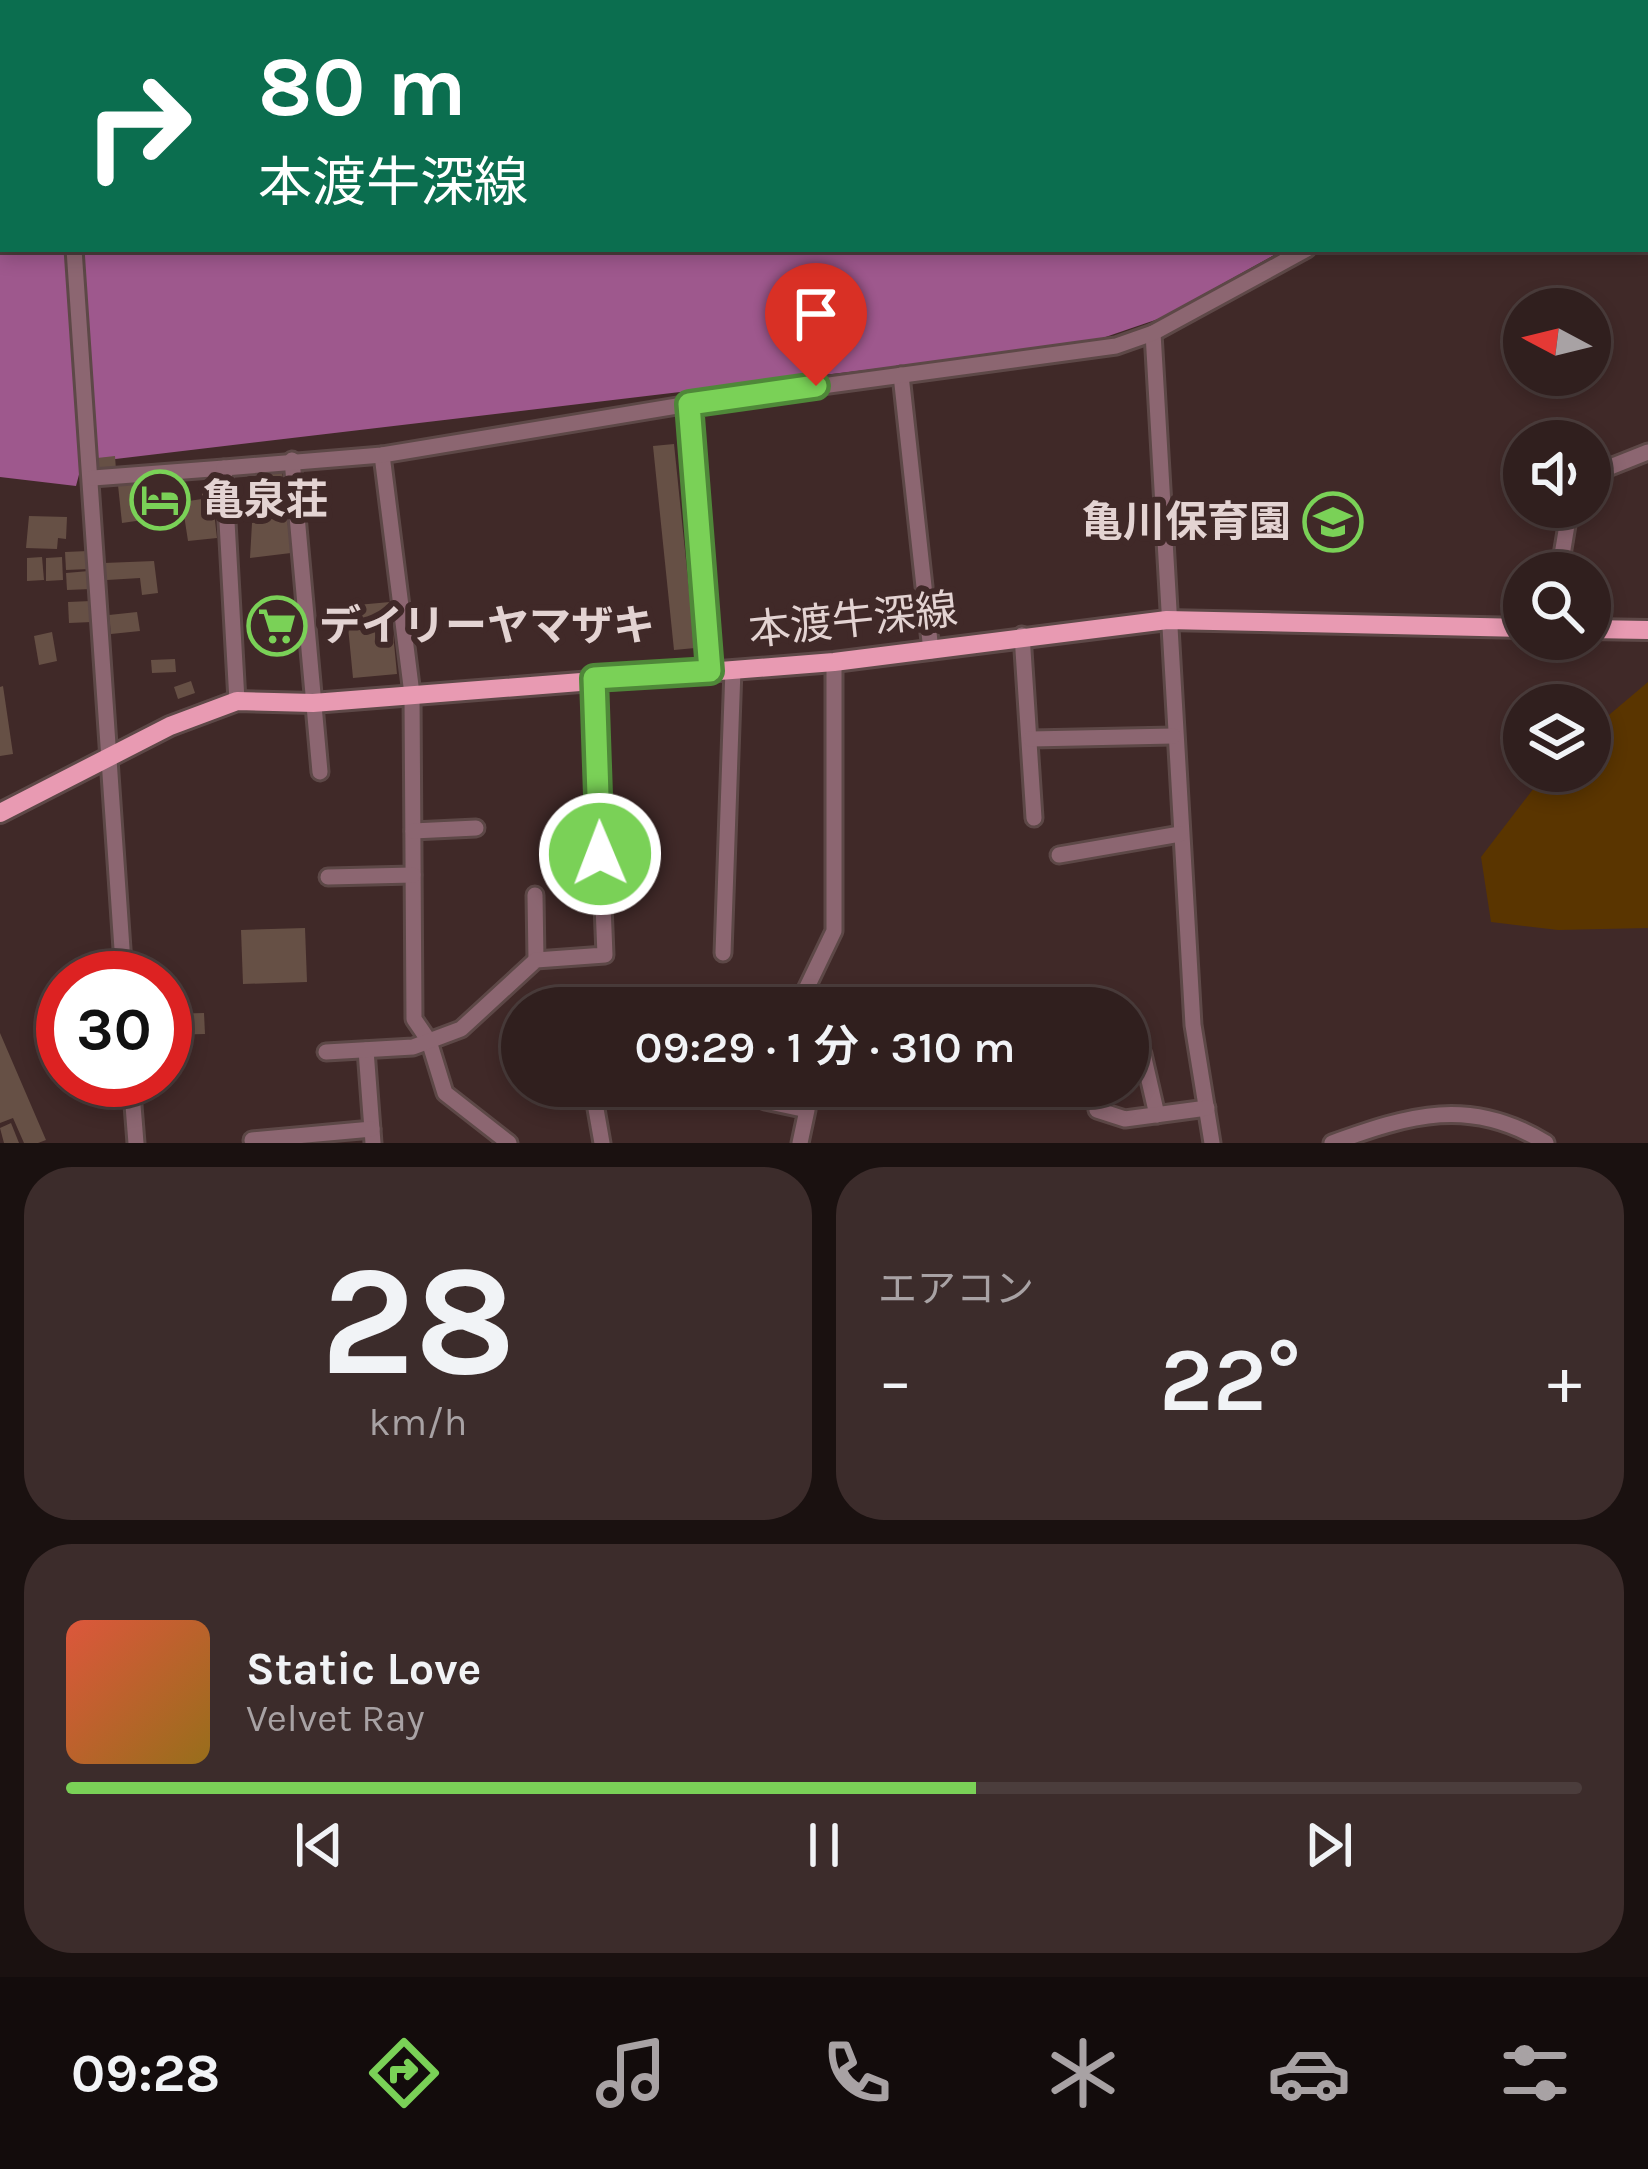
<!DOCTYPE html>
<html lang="ja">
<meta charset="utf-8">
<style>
:root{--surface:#301f1e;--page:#3c2c2b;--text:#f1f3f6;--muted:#a8a2a4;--line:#4b3d3c;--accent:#7ad157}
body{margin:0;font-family:Karla,"Noto Sans JP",sans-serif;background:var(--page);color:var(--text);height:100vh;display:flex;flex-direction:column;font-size:45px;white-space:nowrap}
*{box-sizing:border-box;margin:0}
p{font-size:39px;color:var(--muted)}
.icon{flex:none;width:66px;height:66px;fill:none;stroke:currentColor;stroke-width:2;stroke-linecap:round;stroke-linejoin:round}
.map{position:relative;height:1143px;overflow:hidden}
.sheet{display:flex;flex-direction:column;gap:24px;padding:24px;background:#1a1110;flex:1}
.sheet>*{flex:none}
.top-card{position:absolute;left:0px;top:0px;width:1650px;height:252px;box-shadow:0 6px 18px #0003,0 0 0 3px var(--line);background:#0b6e4f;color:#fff;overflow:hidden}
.needle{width:78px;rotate:277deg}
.fabs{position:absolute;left:1503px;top:288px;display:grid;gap:24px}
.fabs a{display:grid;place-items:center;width:108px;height:108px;border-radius:50%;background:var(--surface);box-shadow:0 6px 18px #0003,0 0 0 3px var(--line);font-size:60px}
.speed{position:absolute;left:36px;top:951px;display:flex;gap:24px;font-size:60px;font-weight:700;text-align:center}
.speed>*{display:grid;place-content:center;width:156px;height:156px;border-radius:50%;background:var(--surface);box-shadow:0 6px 18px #0003,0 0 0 3px var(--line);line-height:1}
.speed .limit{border:18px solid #d22;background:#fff;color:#111}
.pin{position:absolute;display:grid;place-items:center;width:102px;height:102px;color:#fff;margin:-123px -51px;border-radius:50% 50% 50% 0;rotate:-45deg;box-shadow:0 0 12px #0007}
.pin .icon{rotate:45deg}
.me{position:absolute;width:132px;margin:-66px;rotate:359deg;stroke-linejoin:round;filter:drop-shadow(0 0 9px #0008)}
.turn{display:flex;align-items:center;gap:42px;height:252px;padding:0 60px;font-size:54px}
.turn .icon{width:156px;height:156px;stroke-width:2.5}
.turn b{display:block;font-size:84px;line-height:102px}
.big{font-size:90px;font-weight:600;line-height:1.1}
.sheet .tile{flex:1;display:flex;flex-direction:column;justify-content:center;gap:18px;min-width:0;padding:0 42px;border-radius:48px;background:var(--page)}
.sheet .dial{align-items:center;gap:0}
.dial b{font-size:156px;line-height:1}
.song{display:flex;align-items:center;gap:36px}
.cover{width:144px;height:144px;border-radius:18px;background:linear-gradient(135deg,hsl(10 70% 55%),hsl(40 70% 35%))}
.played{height:12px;border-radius:6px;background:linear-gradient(90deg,var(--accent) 60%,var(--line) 60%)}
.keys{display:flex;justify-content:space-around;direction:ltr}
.heat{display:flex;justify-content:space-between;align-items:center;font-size:66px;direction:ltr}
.sheet .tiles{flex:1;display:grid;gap:24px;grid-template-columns:1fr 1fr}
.tile:last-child{grid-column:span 2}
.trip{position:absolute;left:501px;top:987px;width:648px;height:120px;border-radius:60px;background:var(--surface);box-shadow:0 6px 18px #0003,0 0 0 3px var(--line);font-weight:600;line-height:120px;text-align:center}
.tab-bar{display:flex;height:192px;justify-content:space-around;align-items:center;background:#130c0c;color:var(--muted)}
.tab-bar .icon{width:84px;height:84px}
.tab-bar .selected{color:var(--accent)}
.tab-bar b{font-size:54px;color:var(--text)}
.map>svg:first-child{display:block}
.green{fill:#5a3500}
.water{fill:#9e588d}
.building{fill:#665045}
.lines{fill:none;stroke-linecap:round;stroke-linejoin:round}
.minor-casing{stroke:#5d4847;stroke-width:21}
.major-casing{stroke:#5d4847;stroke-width:24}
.highway-casing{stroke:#5d4847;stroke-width:27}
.minor{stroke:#8c6671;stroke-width:15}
.major{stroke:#e89ab2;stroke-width:18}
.highway{stroke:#f5bccc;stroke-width:21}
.route-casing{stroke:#4f8839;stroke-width:30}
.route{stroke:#7ad157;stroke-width:21}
.labels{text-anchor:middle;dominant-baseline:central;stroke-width:12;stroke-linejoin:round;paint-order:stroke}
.poi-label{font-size:42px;font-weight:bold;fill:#e3d3d2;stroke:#402928;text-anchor:start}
.street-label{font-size:42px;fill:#e3d3d2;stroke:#402928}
</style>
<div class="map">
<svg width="1648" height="1143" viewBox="0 0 1648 1143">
<rect width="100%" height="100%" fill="#402928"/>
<path class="green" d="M1648,682v246l-90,2 -67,-8 -10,-65 66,-86h43v-40z"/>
<g class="water">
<path d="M1373,0h275v45l-1,-42h-280z"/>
<path d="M0,211l3,38h1282l-124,69 -76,26 -1003,119 -6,23 -76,-9z"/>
</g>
<g class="building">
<path d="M674,444l21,204 -21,2 -21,-204z"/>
<path d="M97,453v5l18,-2 1,14 -30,3 -2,-19z"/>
<path d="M282,471l9,82 -41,5 2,-35 9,-1 -4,-47z"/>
<path d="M171,481l4,35 -22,4 -4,-37z"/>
<path d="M145,482l5,37 -28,4 -4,-38z"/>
<path d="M202,491l10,3 5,44 -29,3 -6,-39 20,-3z"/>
<path d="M29,516l38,1 -1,22 -8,-1 -1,11 -31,-1z"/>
<path d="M88,551l1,18 -23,1 -1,-18z"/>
<path d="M42,557l2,23 -17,1v-23z"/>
<path d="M62,557l1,23 -17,1v-23z"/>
<path d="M154,561l4,32 -16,2 -2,-17 -33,2 -3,-17z"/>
<path d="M89,571l2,18 -24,1 -1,-17z"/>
<path d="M91,601l1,21 -23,1 -1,-21z"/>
<path d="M390,602l7,72 -44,4 -7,-72z"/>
<path d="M137,612l3,19 -29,3 -2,-19z"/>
<path d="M301,613l2,21 -49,5 -2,-21z"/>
<path d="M52,632l5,29 -18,4 -5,-29z"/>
<path d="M175,659l1,13 -24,1 -1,-13z"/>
<path d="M191,681l4,12 -17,6 -4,-12z"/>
<path d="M3,686l10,68 -13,2v-69z"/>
<path d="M305,928l2,54 -64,2 -2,-54z"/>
<path d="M204,1013l1,21 -40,1v-21z"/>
<path d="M0,1033l46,107 -8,3h-14l-11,-25 -13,5z"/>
<path d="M11,1123l8,20h-15l-4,-15z"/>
</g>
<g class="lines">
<defs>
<g id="minor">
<path d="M478,0l2,3"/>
<path d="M1281,0l3,3"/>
<path d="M1192,3l3,-3"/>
<path d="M1333,3l7,-3"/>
<path d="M1647,62h1"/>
<path d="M0,65l3,2"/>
<path d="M74,249l50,729"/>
<path d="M1153,333l40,692 19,118"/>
<path d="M901,375l30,276"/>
<path d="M689,404l21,267"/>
<path d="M382,455l30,239 2,325 15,22 16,52 64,50"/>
<path d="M292,460l28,312"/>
<path d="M1590,475l58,-23"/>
<path d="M93,478l131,-10"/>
<path d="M1559,573l11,-66"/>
<path d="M1022,635l12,183"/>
<path d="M237,701l-13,-233 158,-13 307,-51 427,-58 37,-13 154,-84"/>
<path d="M1031,739l142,-3"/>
<path d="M413,831l63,-3"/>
<path d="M1059,855l121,-21"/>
<path d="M328,877l85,-2"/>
<path d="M535,895l1,65"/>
<path d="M723,953l10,-284"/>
<path d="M797,1008l37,-77v-269"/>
<path d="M366,1050l7,93"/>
<path d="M326,1052l87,-5 48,-18 75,-69 69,-5 -11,-277"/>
<path d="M1143,1054l14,61"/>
<path d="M131,1080l5,63"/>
<path d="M592,1086l10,57"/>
<path d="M767,1086l-2,15 42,9 -7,33"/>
<path d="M1097,1110l28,9 82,-11"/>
<path d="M252,1140l120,-11"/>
<path d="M1332,1143c78,-28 138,-47 214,0"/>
</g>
<g id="major">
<path d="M1590,629l58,1"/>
<path d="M0,813l170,-87 67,-25 76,2 521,-41 333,-42 357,8"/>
</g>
<g id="highway">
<path d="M1043,3l4,-3"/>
<path d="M0,7h3"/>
</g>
</defs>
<use href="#minor" class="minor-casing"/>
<use href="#major" class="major-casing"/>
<use href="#highway" class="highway-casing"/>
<use href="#minor" class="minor"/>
<use href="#major" class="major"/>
<use href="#highway" class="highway"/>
</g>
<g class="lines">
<defs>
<path id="route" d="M600,854l-6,-176 116,-7 -21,-267 127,-18"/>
</defs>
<use href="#route" class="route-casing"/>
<use href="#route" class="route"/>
</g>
<defs>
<symbol id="hotel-ring" viewBox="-11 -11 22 22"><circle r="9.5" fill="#402928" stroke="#7ad157" stroke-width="1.5"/><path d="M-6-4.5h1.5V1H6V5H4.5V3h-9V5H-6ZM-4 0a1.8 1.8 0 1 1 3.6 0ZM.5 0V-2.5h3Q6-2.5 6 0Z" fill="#7ad157"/></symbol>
<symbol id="school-ring" viewBox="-11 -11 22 22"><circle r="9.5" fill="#402928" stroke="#7ad157" stroke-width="1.5"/><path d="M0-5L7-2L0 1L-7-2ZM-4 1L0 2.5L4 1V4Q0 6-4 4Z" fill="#7ad157"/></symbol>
<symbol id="supermarket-ring" viewBox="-11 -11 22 22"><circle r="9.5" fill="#402928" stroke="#7ad157" stroke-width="1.5"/><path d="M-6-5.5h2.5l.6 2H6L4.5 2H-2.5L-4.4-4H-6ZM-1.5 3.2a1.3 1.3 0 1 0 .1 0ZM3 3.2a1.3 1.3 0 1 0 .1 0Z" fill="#7ad157"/></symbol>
</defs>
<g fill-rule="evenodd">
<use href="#hotel-ring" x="127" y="467" width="66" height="66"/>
<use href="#school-ring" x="1300" y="489" width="66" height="66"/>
<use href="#supermarket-ring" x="244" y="593" width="66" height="66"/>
</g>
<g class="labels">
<g class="poi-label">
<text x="202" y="500">亀泉荘</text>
<text x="1291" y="522" text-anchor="end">亀川保育園</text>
<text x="319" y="626">デイリーヤマザキ</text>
</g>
<g class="street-label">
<text transform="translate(853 620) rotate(-6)">本渡牛深線</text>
</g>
</g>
</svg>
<div class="fabs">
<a><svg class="needle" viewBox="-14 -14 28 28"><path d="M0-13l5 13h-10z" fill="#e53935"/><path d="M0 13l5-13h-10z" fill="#a8a2a4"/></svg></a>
<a><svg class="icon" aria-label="sound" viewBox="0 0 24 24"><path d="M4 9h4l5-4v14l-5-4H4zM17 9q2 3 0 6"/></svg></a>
<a><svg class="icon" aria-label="search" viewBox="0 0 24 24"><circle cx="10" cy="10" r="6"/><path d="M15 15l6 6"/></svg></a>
<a><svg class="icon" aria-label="layers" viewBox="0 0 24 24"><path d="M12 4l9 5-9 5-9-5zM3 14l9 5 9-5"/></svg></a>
</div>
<div class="speed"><div class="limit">30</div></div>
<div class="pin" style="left:816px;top:386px;background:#d93025"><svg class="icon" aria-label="arrive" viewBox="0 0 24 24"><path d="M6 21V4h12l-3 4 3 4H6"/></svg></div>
<svg class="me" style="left:600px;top:854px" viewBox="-20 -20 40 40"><circle r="17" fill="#7ad157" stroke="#fff" stroke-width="3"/><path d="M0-11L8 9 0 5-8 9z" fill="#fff"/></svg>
<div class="trip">09:29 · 1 分 · 310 m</div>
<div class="top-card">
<div class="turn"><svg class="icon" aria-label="right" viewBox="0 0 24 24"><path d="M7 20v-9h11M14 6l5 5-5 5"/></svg><div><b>80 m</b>本渡牛深線</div></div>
</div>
</div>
<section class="sheet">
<div class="tiles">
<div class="tile dial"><b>28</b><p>km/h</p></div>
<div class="tile"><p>エアコン</p>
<div class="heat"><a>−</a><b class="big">22°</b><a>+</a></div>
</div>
<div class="tile">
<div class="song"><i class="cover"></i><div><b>Static Love</b><p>Velvet Ray</p></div></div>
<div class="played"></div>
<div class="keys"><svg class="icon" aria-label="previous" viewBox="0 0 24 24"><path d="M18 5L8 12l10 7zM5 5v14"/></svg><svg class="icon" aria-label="pause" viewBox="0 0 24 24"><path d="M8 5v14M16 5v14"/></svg><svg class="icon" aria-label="next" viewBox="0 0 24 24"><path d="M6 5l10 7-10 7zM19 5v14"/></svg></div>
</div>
</div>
</section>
<nav class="tab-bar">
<b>09:28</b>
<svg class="icon selected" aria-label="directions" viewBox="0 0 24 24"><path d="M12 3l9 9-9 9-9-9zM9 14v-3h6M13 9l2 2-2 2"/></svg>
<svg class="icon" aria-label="music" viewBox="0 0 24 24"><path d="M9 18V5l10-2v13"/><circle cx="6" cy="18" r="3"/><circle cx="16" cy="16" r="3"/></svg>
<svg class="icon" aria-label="phone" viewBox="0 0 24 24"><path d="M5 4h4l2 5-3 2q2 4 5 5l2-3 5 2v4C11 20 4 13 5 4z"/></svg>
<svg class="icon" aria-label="climate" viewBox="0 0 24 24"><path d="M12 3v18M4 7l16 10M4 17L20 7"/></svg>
<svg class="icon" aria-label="car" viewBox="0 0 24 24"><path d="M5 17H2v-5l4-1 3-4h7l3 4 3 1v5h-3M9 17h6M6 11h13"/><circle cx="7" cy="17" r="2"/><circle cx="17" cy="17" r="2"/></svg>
<svg class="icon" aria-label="filters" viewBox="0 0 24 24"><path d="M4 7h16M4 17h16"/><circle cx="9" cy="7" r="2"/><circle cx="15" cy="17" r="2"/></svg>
</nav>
